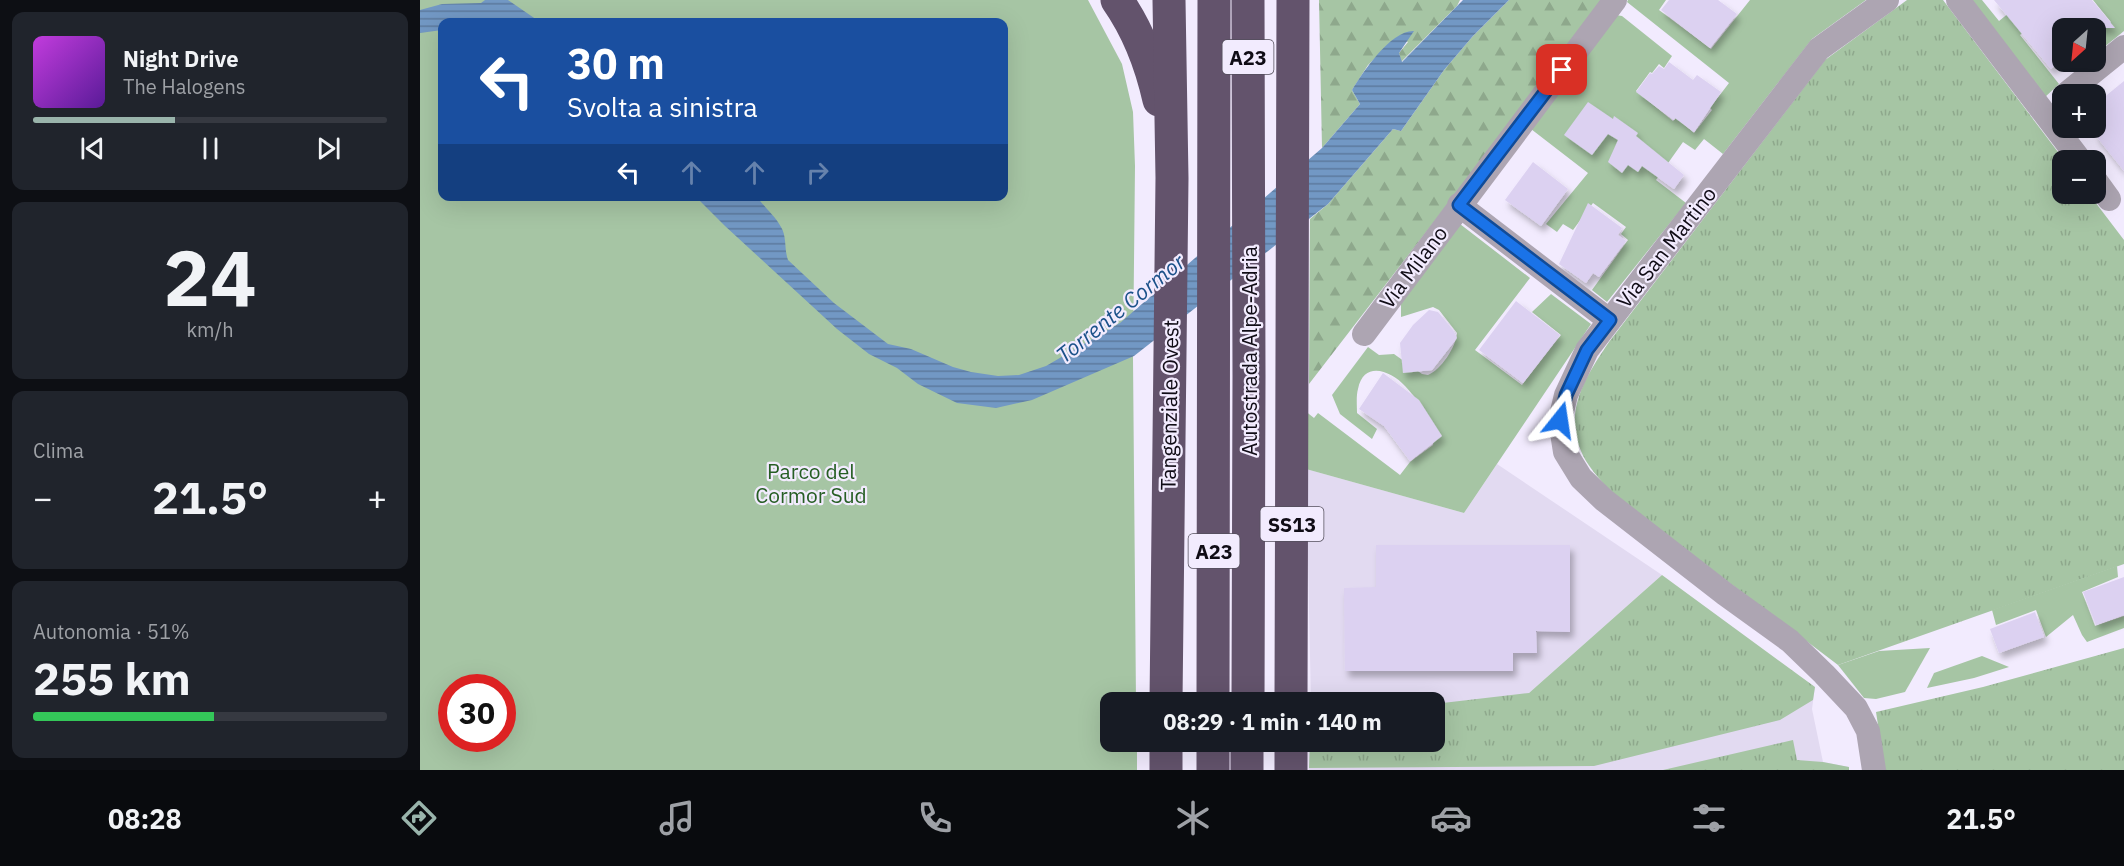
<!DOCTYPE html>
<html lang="it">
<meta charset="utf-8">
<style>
:root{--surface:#171b24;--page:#20242c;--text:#f1f3f6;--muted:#9ea1a6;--line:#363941;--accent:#99b4ab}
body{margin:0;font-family:"IBM Plex Sans",sans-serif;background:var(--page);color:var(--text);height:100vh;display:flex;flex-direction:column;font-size:22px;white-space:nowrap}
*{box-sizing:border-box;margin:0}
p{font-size:20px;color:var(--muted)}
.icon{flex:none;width:33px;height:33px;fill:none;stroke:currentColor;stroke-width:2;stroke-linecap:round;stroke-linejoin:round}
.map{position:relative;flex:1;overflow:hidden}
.panel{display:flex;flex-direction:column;gap:12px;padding:12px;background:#0d0f14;width:420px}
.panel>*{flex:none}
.banner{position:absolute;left:18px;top:18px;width:570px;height:183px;border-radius:12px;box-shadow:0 6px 24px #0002;background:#1a4fa0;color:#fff;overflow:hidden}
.needle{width:39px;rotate:207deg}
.fabs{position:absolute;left:1632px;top:18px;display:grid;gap:12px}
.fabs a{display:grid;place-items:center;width:54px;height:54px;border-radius:12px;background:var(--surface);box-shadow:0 6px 24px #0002;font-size:30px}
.speed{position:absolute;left:18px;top:674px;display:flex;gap:12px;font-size:30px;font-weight:700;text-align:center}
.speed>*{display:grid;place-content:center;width:78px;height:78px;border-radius:50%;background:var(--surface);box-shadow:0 6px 24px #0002;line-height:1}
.speed .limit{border:9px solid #d22;background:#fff;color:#111}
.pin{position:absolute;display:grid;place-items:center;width:51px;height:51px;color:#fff;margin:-26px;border-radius:12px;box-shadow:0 3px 9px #0006}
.me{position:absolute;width:66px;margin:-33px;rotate:15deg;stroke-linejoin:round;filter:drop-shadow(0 0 4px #0008)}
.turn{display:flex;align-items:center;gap:21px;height:126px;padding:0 30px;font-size:27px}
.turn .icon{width:78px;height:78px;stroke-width:2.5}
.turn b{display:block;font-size:42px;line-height:51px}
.lanes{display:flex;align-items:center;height:57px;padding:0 30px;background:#0003;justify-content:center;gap:30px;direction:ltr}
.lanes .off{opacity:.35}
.big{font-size:45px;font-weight:700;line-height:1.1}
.panel .card{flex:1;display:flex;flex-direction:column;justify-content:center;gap:9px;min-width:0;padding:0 21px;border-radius:12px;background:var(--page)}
.panel .dial{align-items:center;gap:0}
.dial b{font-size:78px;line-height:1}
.song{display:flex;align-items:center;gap:18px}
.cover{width:72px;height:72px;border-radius:9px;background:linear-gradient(135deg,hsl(290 70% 55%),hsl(270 70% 35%))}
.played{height:6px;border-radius:3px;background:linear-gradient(90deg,var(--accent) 40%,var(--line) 40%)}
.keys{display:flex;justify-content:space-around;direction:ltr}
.heat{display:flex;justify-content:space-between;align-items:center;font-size:33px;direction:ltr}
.charge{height:9px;border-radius:4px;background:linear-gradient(90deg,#34c759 51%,var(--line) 0)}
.trip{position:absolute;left:680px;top:692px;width:345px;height:60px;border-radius:12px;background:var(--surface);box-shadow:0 6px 24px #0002;font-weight:700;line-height:60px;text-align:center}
.tabs{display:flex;height:96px;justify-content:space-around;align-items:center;background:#090b0e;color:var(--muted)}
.tabs .icon{width:42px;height:42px}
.tabs .on{color:var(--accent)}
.tabs b{font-size:27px;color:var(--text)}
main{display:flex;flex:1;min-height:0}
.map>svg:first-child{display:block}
.built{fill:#e2daf1}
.grass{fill:url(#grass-tufts)}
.forest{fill:url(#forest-firs)}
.green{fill:#a6c5a4;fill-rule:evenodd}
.water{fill:url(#water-rules)}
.building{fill:#dcd1f1;filter:url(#shadow)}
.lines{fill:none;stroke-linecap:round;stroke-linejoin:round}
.minor{stroke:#ada5b2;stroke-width:24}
.highway{stroke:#63536c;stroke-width:33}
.route-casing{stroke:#114b97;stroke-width:15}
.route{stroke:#1a73e8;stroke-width:10}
.labels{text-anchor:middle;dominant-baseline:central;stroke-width:4.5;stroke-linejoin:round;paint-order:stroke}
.shield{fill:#f2ebfe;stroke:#544f5c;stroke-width:1.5}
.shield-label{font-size:20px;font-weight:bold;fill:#100c16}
.street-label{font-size:21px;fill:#100c16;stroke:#f2ebfe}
.park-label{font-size:21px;fill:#265e24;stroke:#f2ebfe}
.water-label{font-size:22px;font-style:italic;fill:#1b5189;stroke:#f2ebfe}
</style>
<main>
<section class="panel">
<div class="card">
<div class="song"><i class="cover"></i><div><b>Night Drive</b><p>The Halogens</p></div></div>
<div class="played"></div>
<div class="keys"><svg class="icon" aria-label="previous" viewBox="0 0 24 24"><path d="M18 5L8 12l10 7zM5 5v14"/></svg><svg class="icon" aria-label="pause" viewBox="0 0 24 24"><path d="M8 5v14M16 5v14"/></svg><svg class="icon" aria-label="next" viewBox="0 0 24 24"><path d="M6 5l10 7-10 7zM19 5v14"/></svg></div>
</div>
<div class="card dial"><b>24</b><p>km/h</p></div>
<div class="card"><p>Clima</p>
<div class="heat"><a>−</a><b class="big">21.5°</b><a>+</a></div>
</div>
<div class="card"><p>Autonomia · 51%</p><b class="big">255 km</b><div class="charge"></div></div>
</section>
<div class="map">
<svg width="1704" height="770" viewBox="0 0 1704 770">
<defs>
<pattern id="grass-tufts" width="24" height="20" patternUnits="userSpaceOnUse" patternTransform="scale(1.5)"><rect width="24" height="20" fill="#a6c5a4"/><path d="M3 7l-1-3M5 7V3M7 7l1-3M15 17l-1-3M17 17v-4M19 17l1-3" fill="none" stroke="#8ea88c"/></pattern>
<pattern id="forest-firs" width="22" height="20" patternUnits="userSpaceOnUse" patternTransform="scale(1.5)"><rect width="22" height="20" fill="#a6c5a4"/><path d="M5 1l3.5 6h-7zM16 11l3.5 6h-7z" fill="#8ea88c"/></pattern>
<pattern id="water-rules" width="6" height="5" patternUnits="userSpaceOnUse" patternTransform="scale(1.5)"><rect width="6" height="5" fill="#7298c4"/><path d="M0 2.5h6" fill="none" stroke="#5c7a9e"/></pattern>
<filter id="shadow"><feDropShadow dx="3.5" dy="6" stdDeviation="3" flood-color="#0004"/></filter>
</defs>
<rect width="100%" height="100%" fill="#f2ebfe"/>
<path class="built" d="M1077,464l165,111 -133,118 286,-6 -3,22 11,53 26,5v3h-540l1,-29h124v-39h-123l-5,-233 158,44z"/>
<g class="grass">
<path d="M1487,0h36l121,160h-2v34h27l35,46v324l-286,101 -222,-168c-10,-11 -22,-23 -30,-36 -26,-45 -2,-82 23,-119l216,-282z"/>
<path d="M1242,575l153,112 -2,13 -33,20 -186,46 -285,2 1,-27h124v-37l95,-11z"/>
<path d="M1704,648v122h-239l-9,-58 107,-25z"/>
<path d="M1373,740l4,20 26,2 26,5v3h-186z"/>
</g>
<g class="forest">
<path d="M899,0h141l-3,6 -56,56 -2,-9 9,-11 -12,-4 -28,27 -16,25 8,14 -38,44z"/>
<path d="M1089,0h96l-296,384 1,-165 18,-15 65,-75 8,2 43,-61 29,-34z"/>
</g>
<g class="green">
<path d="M0,0h668l34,64 11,48 2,54 -2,192 3,344h-26v39h27v29h-717zM22,22h562v174h-562zM32,687h50v51h-50z"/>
<path d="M1208,0h38l-7,10 52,39 39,-49h116l-54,39 -89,115 -19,-15 -9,11 -12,-8 -27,38 30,23 -79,99 -15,-12 36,-50 -7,-6 5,-7 -33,-24 -20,27 -10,-6 -6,8 -11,-8 42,-51 -57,-44 85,-114 6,1 50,40 -8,12 -5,-4 -7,9 -2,-1 -14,19 37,30 3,-3 18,15 18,-23 -2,-2 19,-25 -102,-81z"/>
<path d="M1548,0h14l17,21 26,-21h36l-41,35 39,49 -15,14z"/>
<path d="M1673,0h31v31l-26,21 -2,-3v-14l15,-13z"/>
<path d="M1040,224l70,54 -55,72 47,35 39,-50 -29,-23 19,-18 40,30 -127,189 -158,-44 -2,-59 10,8 4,-5 82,62 10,-13 23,-17 3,-16c-10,-14 -19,-31 -31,-43 -14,-15 -41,-26 -47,3 -2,7 -1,17 -1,24l20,16 -5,10 -32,-25 -8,-19 36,-48 11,8 15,-1 28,20 6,1c13,-5 28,-28 29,-42l-18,-23 -6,-3 -32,10v-14z"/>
<path d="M1697,566l1,11 -36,15 13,34 29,-10v12l-37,14 -5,-7 -9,-20 -27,22 -10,-27 -40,15 -4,-15z"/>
<path d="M1510,648l-25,44 -29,7 -12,-1 -26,-33 41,-14z"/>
<path d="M1562,656l27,11 -35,11 -47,10 7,-15z"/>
</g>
<g class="water">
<path d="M65,0h23l32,22h-98v8l-22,3v-23l22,-6 39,-1z"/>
<path d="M1043,0h46l-36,36 -29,34 -43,61 -8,-2 -65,75 -194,152 -102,44 -36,8 -39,-5 -39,-19 -21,-16 -28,-14 -32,-25 -112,-103 -29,-29h61c7,10 18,19 24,30 6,10 3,22 7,33l46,43 54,41 23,5 42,18 18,5 27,4 21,-1 27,-9 74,-43 202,-175 38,-44 -8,-14c11,-18 39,-60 62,-59l-15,22 3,9z"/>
</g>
<g class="building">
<path d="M1249,0h49l19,14 -27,34 -49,-38z"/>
<path d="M1574,0h98l23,28h-53v31l-11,10z"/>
<path d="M1249,62l24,18 4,-5 24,17 -27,40 -19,-14 -1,2 -38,-28 14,-19 2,1 7,-8 5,3z"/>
<path d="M1704,81v90l-28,-35v-32z"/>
<path d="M1168,102l25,17 1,-3 24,17 -2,3 48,39 -10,14 -32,-23 -4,6 -10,-7 -6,8 -14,-11 10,-22 -10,-6 -16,21 -28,-20z"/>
<path d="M1113,162l35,27 -27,37 -36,-26z"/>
<path d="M1168,203l34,25 -4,7 8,6 -27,36 -6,-4 -7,10 -27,-19z"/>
<path d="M1096,301l44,34 -37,48 -44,-33z"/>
<path d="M1009,310l9,2 15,18 4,8 -25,32 -29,3 -3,-30 13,-18z"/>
<path d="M963,373l36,27 23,36 -32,25 -26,-35 -25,-17z"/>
<path d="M956,545h194v87l-34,-1 1,22h-24v18h-168l-1,-83 32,-1z"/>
<path d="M1704,577v38l-28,10 -13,-33z"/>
<path d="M1615,612l9,25 -45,16 -9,-24z"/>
</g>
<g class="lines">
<g class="minor">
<path d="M1538,0l122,160"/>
<path d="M1646,94l58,-47"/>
<path d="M1676,181l13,18"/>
<path d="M1039,205l150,115"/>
<path d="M944,334l251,-334"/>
<path d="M1454,770l-6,-39 -12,-23 -32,-34 -34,-33 -65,-47 -121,-94 -23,-22 -16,-26 -5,-32 6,-25 21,-45 232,-301 68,-49"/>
</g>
<g class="highway">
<path d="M697,0c21,30 34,64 42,100"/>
<path d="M746,702l6,-524 -3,-178"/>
<path d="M793,702l1,-702"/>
<path d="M828,702l1,-327 -1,-375"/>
<path d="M871,702l2,-702"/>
<path d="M746,770v-29"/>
<path d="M793,770v-29"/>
<path d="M827,770v-29"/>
<path d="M871,770v-29"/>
</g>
</g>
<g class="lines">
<defs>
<path id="route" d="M1140,420l6,-25 21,-45 23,-30 -151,-115 103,-135"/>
</defs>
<use href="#route" class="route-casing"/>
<use href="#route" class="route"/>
</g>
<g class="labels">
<g class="shield">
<rect x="802.5" y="40" width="51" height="34" rx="4.5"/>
<rect x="840.5" y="507" width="63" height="34" rx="4.5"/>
<rect x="768.5" y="534" width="51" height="34" rx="4.5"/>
</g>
<g class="shield-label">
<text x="828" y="57">A23</text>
<text x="872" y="524">SS13</text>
<text x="794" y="551">A23</text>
</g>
<g class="street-label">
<text transform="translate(1246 247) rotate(-52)">Via San Martino</text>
<text transform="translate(993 267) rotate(-53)">Via Milano</text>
<text transform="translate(829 351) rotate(-90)">Autostrada Alpe-Adria</text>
<text transform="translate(749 405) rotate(-89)">Tangenziale Ovest</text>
</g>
<g class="park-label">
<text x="391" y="471">Parco del<tspan x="391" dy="24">Cormor Sud</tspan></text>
</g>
<g class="water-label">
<text transform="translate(700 308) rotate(-39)">Torrente Cormor</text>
</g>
</g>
</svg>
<div class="fabs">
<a><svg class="needle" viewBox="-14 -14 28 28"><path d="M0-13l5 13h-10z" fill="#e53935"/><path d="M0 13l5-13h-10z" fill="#9ea1a6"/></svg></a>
<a>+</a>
<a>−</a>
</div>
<div class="speed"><div class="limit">30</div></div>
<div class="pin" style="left:1142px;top:70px;background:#d93025"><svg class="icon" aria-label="arrive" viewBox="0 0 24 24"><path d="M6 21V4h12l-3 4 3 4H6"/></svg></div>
<svg class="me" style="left:1140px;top:420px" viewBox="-20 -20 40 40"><path d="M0-17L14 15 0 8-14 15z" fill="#1a73e8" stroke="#fff" stroke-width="4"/></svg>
<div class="trip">08:29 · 1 min · 140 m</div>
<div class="banner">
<div class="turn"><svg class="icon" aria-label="left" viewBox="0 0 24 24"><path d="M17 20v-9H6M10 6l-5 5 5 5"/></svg><div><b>30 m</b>Svolta a sinistra</div></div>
<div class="lanes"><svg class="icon" aria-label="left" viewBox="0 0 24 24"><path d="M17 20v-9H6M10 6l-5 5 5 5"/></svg><svg class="icon off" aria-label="ahead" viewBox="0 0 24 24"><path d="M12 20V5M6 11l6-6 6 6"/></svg><svg class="icon off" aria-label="ahead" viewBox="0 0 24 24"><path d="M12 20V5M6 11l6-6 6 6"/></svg><svg class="icon off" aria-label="right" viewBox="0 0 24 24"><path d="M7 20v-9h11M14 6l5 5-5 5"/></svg></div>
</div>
</div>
</main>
<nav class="tabs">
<b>08:28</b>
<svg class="icon on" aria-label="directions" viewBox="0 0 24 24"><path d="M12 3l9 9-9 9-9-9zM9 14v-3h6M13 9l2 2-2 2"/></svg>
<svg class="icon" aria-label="music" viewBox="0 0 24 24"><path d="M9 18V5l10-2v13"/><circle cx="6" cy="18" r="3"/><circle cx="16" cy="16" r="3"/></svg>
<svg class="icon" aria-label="phone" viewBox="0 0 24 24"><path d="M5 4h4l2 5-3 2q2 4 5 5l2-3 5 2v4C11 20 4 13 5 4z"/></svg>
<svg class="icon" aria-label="climate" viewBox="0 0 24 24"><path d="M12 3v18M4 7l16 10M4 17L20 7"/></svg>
<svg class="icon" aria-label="car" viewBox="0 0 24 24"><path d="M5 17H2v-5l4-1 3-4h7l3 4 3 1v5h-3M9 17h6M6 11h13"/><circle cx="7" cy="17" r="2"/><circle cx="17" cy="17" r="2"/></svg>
<svg class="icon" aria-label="filters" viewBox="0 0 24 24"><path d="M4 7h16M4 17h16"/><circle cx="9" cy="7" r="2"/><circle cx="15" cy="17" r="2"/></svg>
<b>21.5°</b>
</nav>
